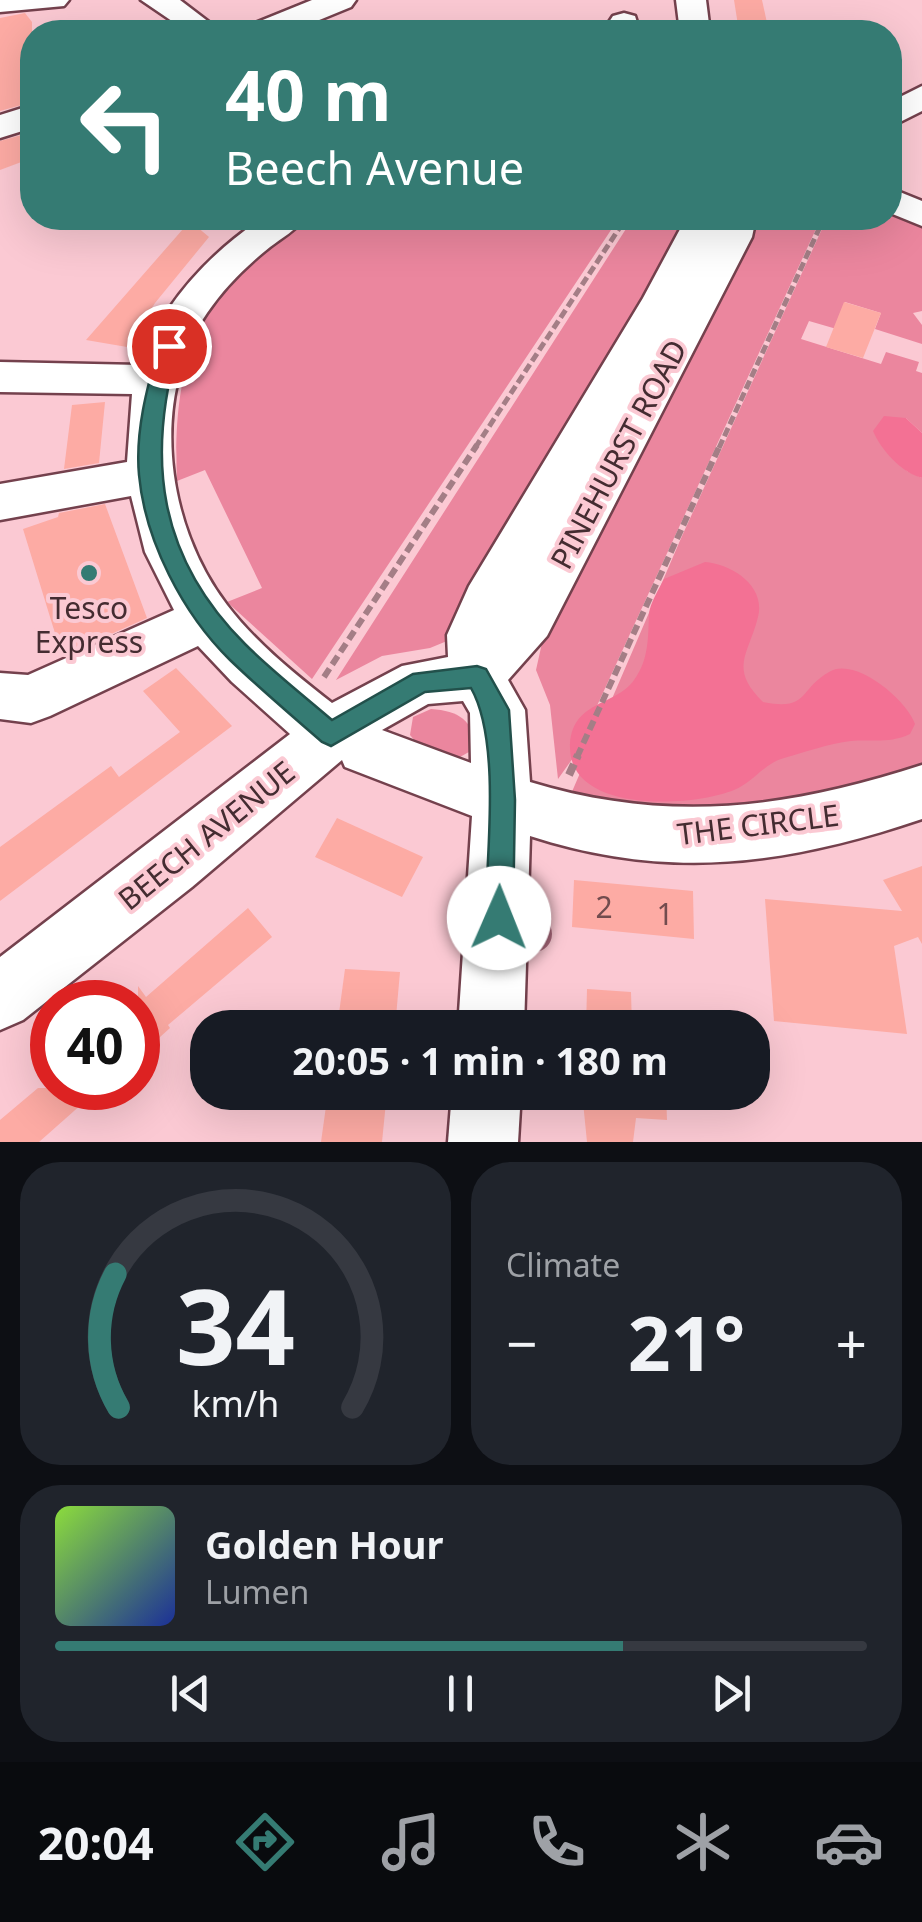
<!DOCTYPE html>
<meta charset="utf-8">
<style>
:root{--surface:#171b24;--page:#20242c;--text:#f1f3f6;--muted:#9ea1a6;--line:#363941;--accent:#357b73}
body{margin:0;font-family:"Noto Sans",sans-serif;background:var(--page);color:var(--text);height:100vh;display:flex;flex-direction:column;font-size:38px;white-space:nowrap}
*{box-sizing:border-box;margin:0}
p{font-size:32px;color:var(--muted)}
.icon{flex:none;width:55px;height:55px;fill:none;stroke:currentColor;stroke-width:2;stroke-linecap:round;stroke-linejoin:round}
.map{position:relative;height:1142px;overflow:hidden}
.details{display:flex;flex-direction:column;gap:20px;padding:20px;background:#0d0f14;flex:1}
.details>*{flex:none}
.banner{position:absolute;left:20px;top:20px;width:882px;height:210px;border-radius:40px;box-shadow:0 10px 40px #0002;background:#357b73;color:#fff;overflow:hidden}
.speed{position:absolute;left:30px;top:980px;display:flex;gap:20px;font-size:50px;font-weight:700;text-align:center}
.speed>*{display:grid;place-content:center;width:130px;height:130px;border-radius:50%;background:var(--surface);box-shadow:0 10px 40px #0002;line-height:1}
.speed .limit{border:15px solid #d22;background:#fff;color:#111}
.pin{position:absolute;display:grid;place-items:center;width:85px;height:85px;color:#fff;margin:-42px;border:5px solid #fff;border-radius:50%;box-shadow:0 2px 10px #0007}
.me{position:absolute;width:110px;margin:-55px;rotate:1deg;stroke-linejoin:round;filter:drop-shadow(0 0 8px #0008)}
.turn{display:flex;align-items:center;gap:35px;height:210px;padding:0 40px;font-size:45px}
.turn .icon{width:130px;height:130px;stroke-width:2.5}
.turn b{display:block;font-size:70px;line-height:85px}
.big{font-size:75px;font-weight:700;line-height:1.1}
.details .card{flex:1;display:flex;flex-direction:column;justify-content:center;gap:15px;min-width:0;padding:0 35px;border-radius:40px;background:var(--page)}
.details .dial{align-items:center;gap:0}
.dial svg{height:260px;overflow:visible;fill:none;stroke:var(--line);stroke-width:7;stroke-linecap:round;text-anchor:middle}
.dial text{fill:var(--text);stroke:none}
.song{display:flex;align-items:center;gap:30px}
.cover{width:120px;height:120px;border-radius:15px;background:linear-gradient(135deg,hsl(90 70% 55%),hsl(230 70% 35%))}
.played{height:10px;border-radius:5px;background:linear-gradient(90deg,var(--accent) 70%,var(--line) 70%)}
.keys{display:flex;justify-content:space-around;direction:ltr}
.heat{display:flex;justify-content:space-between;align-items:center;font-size:55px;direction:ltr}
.details .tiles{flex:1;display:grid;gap:20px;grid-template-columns:1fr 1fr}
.card:last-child{grid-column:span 2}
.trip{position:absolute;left:190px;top:1010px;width:580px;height:100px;border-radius:40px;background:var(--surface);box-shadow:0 10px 40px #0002;font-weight:700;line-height:100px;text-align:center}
.dock{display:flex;height:160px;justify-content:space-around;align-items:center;background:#090b0e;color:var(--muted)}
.dock .icon{width:70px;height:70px}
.dock .active{color:var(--accent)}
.dock b{font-size:45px;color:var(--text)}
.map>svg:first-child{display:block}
.green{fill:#eb869e}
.forest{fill:#f37194}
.building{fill:#fdaba4}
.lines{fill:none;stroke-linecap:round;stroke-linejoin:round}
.minor-casing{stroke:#74414d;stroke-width:5}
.major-casing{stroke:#74414d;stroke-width:5}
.path-far2{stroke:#a47e86;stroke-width:5;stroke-dasharray:9 4;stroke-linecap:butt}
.path-far1{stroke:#a47e86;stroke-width:6;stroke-dasharray:10 5;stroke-linecap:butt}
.path{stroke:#a47e86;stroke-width:8;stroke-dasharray:12 6;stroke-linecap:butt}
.minor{fill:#fff;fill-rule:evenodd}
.major{fill:#fff;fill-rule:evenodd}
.tree{fill:#ac697c}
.route{fill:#357b73;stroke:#22504b;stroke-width:2.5}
.poi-dot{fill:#357b73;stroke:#fbc9d3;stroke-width:4}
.labels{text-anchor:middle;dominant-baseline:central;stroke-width:8;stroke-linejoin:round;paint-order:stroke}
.street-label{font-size:30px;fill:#442c31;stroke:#fbc9d3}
.poi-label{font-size:30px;fill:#442c31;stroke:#fbc9d3}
.near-number-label{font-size:30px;fill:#724c4e}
</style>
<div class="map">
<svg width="922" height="1142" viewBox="0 0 922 1142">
<rect width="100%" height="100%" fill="#fbc9d3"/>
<g class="green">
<path d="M890,206l32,17v88l-9,2 9,12v19l-47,-15 6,-16 -36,-11 -5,28 -31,-9 -8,18 80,25 5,-12 33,10 -3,9 6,2v60l-16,-15 -18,34 19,19 15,7v293l-234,47 -117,-24 111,-258 145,-318h63z"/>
<path d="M305,218h314l-307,461 -85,-77 35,-14 -57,-118 -28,11c-5,-123 23,-195 128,-263z"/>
<path d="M633,218h53l-3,35 -236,388 -17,7 -48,8 -46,24z"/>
<path d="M757,218h64l-248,540 -15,21 -8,-74 -14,-35 8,-36z"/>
<path d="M431,709c28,2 42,11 45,39l-16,9 -45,-16 -5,-6 3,-18z"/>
</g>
<g class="forest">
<path d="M884,416l22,2 16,15v45c-20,-5 -41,-28 -49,-47z"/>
<path d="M705,562c27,2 61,24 53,55 -9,37 -30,51 5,85 46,9 35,-12 66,-30 26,-16 78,28 86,52l-5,10c-21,10 -37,5 -59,7 -23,3 -46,11 -67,17 -21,6 -30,24 -50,32 -41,17 -163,24 -164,-42 0,-48 45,-41 64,-68 15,-20 14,-43 15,-66 1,-11 10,-25 15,-35z"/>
</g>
<g class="building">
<path d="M734,0h28l7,32h-30z"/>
<path d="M25,13l7,9v80l-32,9v-93z"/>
<path d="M32,132v26l-32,12v-29z"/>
<path d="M190,221l19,16 -54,66 -28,44 -41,-7z"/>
<path d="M844,302l37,11 -18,45 -37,-11z"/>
<path d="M105,402l-6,61 -35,6 8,-64z"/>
<path d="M105,504l42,114 -85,38 -39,-127 35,-12 1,-4z"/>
<path d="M176,668l56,58 -232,175v-54l111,-81 8,11 61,-45 -37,-41z"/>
<path d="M337,818l86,39 -21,40 -87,-40z"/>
<path d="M922,866v78l-4,-7 -24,9 13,88 -133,-13 -9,-122 137,12 -19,-31z"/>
<path d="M574,880l119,11 1,48 -122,-12z"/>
<path d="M248,908l24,29 -104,88 2,3 -32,29v-71l8,11z"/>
<path d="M345,969l55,3 -5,56h-58z"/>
<path d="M587,989l44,3 1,36h-46z"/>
<path d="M38,1088h62l-61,54h-39v-22z"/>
<path d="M328,1092h59l-5,50h-61z"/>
<path d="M582,1092h84l1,28 -31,-2 -3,24h-46z"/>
</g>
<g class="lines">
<defs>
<g id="minor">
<path d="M0,0h69l-5,6 -64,6z"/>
<path d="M141,0h39l42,32h-34z"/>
<path d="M676,0h30l4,32h-30z"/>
<path d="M624,13l11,3 5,16h-30l-1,-10 4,-6z"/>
<path d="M922,86v25l-32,16v-25z"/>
<path d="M890,188l32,13v25l-32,-13z"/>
<path d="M262,218h43c-9,12 -23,20 -35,29 -24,19 -46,41 -63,66 -58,85 -41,213 20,292 29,38 68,69 105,98l70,-37 46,-9 -1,-22 22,-49 174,-288 43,-80h70l-4,19 -205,399 -39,44 17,30 5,72c138,42 257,27 392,-17v54c-136,46 -253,62 -392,17l-6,192h-66l14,-212 -127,-49 -3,-7 -150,127 -169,133 -23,10v-73l290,-223 -58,-52 -34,-36 -148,70 -19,7 -31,-4v-46l28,2 146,-65 -29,-58 -14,-56 -131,24v-36l127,-22 5,-68 -132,-2v-30l140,3c23,-62 68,-110 122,-147zM463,701l7,12 1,50 -89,-33 46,-26z"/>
<path d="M452,1092h69l-3,50h-70z"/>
</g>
<g id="major">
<path d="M312,0h44l-5,7 -61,25h-45l5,-7z"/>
<path d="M32,105v23l-32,10v-23z"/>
</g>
</defs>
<use href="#minor" class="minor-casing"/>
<use href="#major" class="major-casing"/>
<g class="path-far2">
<path d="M475,448l151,-230"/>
<path d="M719,448l105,-230"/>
</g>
<g class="path-far1">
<path d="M324,677l153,-232"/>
<path d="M577,757l143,-312"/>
</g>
<path class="path" d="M569,775l9,-20"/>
<use href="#minor" class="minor"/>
<use href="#major" class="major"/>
</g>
<circle class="tree" cx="534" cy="934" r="18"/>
<path class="route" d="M169,339l9,7c-32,113 -20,211 67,298 27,27 58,51 87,76l81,-46 64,-8 9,3 23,41 6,90 -2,118 -4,10 -10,5 -10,-5 -4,-10c2,-62 16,-177 -14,-230l-46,4 -94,54 -9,-4c-31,-27 -63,-54 -92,-82 -47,-46 -85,-119 -91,-185 -4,-43 8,-88 20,-129z"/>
<circle class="poi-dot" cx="89" cy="573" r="10"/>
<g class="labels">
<g class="street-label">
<text transform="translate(618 454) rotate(-62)">PINEHURST ROAD</text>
<text transform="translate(758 824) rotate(-7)">THE CIRCLE</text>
<text transform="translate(206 835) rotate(-39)">BEECH AVENUE</text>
</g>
<g class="poi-label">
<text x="89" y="607">Tesco<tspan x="89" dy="34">Express</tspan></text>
</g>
<g class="near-number-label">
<text x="604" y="906">2</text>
<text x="665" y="913">1</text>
</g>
</g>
</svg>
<div class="speed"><div class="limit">40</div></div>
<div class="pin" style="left:169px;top:346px;background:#d93025"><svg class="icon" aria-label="arrive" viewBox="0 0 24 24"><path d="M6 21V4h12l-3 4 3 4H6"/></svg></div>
<svg class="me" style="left:499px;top:918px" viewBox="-20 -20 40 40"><circle r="19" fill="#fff"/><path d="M0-13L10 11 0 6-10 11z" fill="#357b73"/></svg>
<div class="trip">20:05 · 1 min · 180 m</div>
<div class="banner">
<div class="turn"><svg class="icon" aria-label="left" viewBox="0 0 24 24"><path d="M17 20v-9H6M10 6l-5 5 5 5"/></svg><div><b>40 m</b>Beech Avenue</div></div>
</div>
</div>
<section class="details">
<div class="tiles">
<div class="card dial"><svg viewBox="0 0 100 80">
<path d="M14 69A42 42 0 1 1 86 69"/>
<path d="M14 69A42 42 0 0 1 13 28" stroke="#357b73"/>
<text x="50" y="56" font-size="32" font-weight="700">34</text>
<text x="50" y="72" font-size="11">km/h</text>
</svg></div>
<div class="card"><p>Climate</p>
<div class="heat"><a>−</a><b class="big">21°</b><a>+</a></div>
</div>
<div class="card">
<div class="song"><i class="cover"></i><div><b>Golden Hour</b><p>Lumen</p></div></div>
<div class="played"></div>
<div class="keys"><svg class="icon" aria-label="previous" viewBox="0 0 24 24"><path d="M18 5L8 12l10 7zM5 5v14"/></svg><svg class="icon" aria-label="pause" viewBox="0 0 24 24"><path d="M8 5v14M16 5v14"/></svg><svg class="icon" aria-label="next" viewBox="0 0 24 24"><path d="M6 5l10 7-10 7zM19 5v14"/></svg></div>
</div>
</div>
</section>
<nav class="dock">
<b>20:04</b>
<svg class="icon active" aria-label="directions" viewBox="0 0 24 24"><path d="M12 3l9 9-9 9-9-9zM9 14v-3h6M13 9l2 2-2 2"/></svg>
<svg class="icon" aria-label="music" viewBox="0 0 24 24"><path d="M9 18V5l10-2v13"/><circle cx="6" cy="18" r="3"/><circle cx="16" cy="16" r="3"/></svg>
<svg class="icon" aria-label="phone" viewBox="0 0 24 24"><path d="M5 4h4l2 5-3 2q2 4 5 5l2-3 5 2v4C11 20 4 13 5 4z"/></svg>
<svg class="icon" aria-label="climate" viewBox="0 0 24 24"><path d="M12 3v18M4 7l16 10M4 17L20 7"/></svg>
<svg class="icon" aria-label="car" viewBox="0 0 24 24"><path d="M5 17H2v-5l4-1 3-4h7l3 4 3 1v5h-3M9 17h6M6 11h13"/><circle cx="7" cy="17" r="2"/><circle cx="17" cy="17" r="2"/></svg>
</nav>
